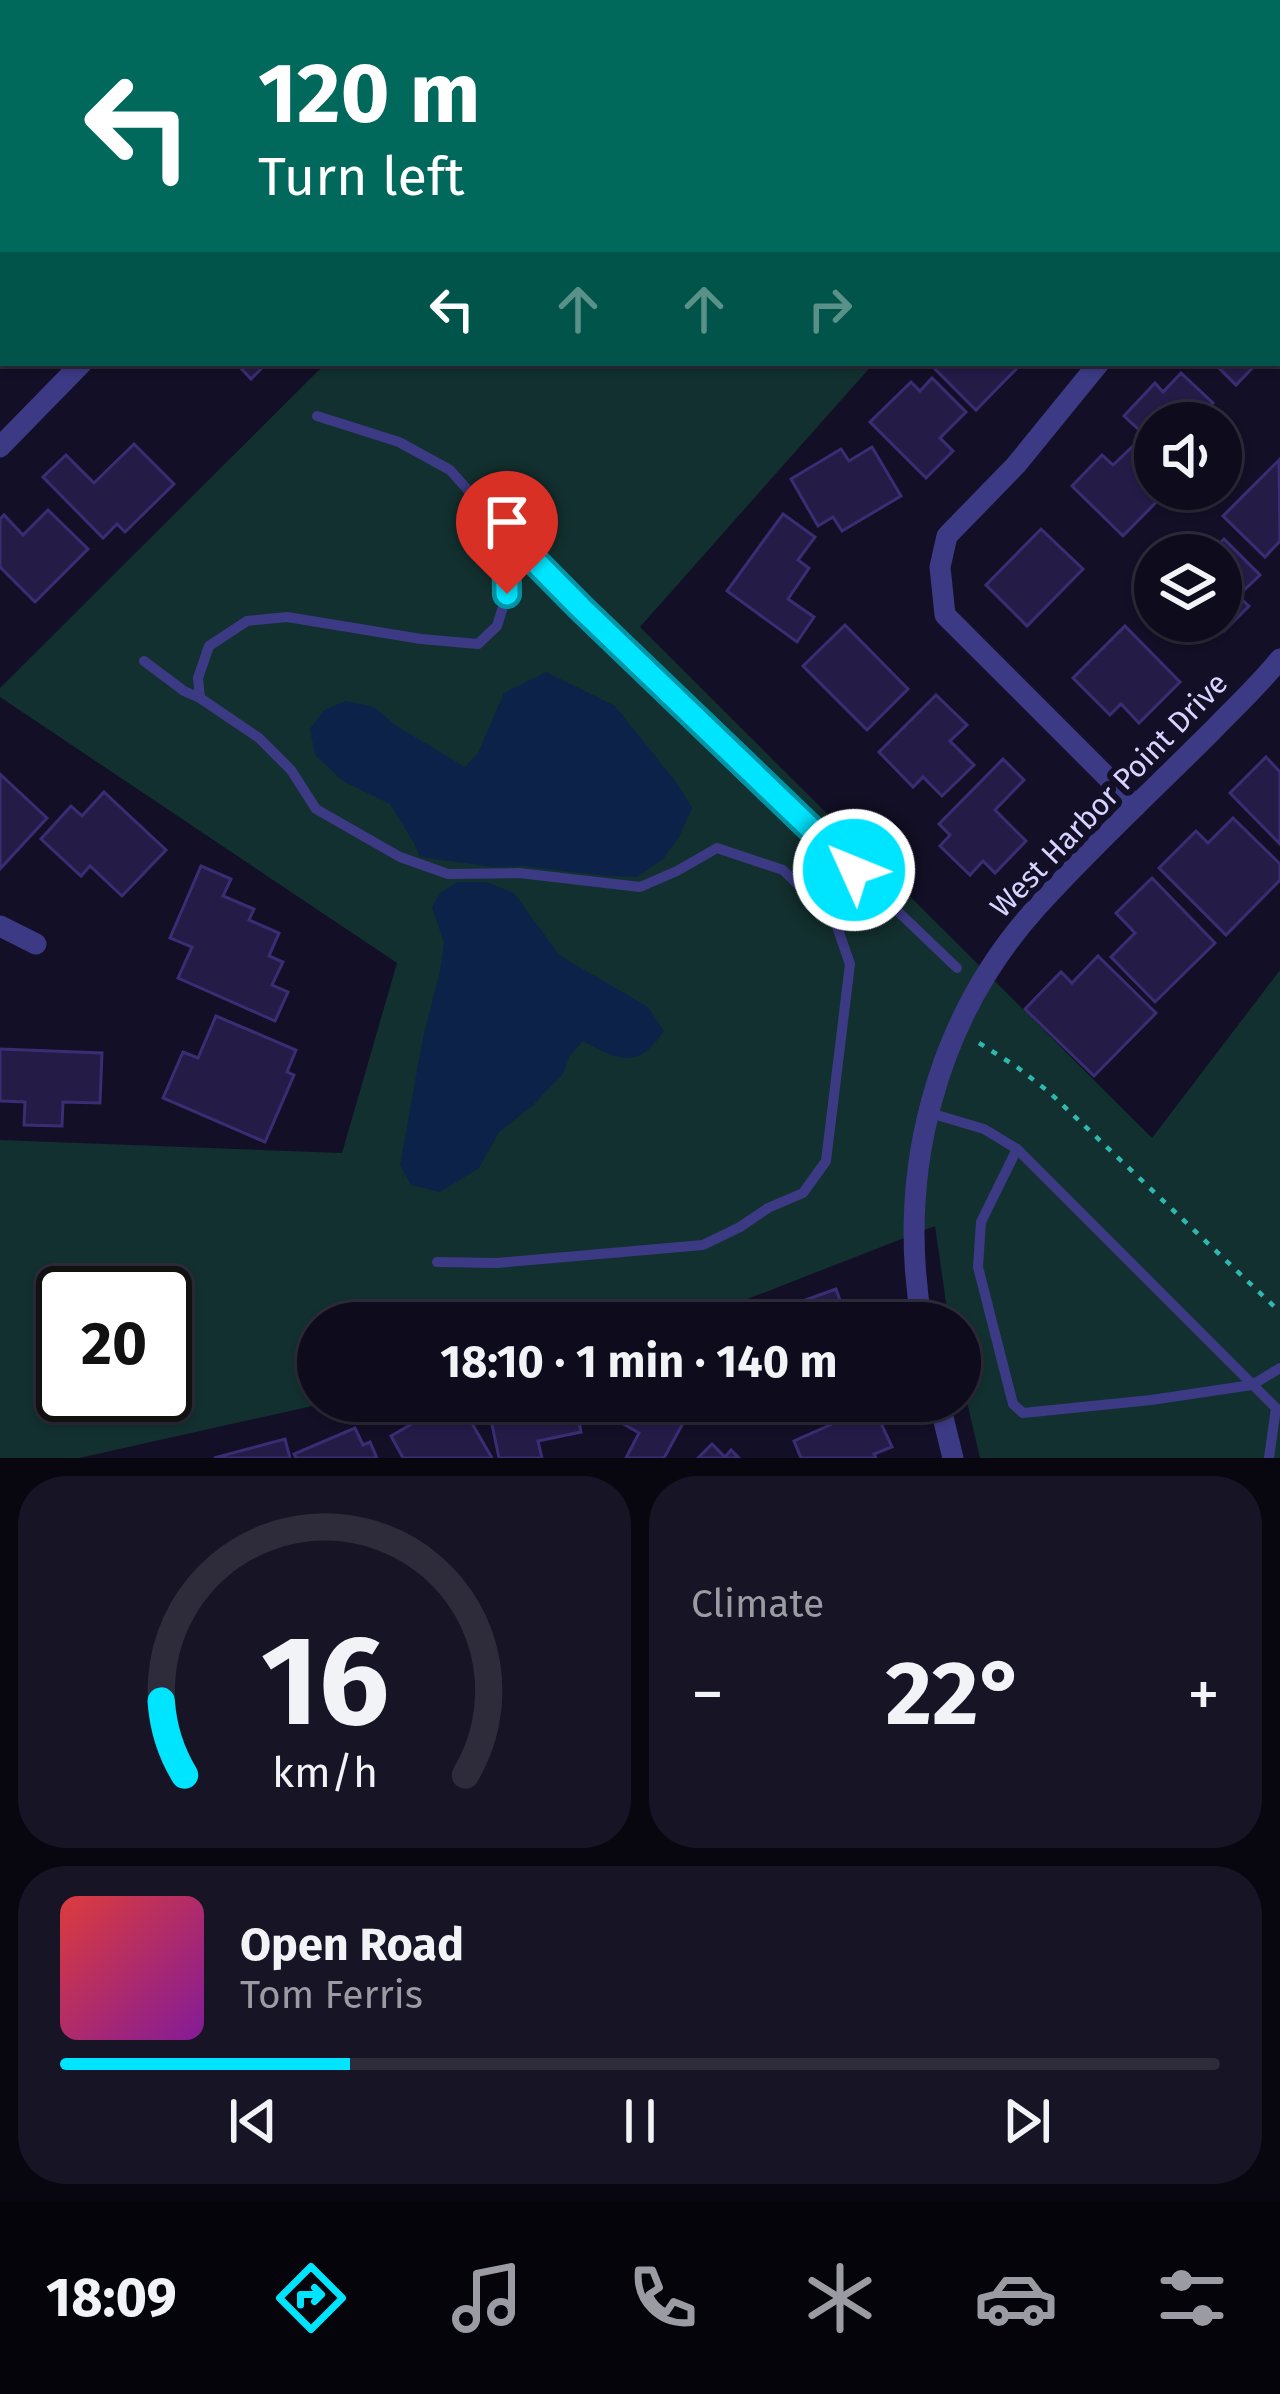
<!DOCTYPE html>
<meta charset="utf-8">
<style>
:root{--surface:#0e0b1c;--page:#171425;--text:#f1f3f6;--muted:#9b9ba3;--line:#2e2b3b;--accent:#00e5ff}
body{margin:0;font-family:"Fira Sans",sans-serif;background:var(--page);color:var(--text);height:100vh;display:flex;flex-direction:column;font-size:45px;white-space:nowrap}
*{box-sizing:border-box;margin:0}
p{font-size:39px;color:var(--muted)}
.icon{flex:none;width:66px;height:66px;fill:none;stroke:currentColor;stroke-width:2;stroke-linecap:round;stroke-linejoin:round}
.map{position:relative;height:1458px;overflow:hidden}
.sheet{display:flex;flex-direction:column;gap:18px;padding:18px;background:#08060f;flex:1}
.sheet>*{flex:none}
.hud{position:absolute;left:0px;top:0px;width:1281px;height:366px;box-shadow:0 3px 9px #0004,0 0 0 3px var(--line);background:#00695c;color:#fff;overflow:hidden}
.tools{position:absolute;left:1134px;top:402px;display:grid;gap:24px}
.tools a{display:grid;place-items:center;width:108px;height:108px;border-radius:50%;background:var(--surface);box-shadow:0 3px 9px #0004,0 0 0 3px var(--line);font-size:60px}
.speed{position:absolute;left:36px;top:1266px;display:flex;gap:24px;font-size:60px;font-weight:700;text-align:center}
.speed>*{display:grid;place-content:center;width:156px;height:156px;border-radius:50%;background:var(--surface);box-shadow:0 3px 9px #0004,0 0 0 3px var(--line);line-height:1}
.speed .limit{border:6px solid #111;border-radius:18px;background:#fff;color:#111}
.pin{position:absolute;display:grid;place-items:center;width:102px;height:102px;color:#fff;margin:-123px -51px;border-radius:50% 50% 50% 0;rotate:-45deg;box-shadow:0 0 12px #0007}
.pin .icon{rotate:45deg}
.me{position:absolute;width:132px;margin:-66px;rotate:314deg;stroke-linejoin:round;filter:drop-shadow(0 0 9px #0008)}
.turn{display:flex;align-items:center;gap:42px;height:252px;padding:0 60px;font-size:54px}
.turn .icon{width:156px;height:156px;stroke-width:2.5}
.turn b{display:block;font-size:84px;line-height:102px}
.lanes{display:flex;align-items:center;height:114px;padding:0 60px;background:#0003;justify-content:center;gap:60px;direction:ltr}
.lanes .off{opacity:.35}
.big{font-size:90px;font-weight:700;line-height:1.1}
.sheet .widget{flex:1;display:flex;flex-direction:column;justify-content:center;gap:18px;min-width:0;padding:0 42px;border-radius:48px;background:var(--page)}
.sheet .dial{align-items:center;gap:0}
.dial svg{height:312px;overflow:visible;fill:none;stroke:var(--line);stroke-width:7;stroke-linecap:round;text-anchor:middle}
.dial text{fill:var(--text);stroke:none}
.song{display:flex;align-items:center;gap:36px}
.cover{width:144px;height:144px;border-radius:18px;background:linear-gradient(135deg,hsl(0 70% 55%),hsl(290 70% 35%))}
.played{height:12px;border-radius:6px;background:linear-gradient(90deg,var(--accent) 25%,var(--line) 25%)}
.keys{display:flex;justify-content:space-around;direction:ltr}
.heat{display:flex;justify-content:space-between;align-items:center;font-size:66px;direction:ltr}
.sheet .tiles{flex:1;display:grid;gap:18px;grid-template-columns:1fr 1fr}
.widget:last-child{grid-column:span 2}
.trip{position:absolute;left:297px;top:1302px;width:684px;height:120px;border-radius:60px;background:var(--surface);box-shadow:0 3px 9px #0004,0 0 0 3px var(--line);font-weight:700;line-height:120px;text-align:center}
.menu{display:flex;height:192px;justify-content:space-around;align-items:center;background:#06040b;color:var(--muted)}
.menu .icon{width:84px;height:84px}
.menu .current{color:var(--accent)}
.menu b{font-size:54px;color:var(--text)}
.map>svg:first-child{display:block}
.green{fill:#12302f;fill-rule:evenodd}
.water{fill:#0c2248}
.building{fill:#241b47;stroke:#3b2d73;stroke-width:3}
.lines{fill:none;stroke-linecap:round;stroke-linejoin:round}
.path{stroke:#2fb8b0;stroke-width:4.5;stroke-dasharray:6 9;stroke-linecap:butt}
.service{stroke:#3d3a85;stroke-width:10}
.minor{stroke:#3d3a85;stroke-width:21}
.tertiary{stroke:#3d3a85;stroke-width:27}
.route-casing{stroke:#0095a6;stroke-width:30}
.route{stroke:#00e5ff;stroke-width:21}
.labels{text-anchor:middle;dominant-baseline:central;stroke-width:12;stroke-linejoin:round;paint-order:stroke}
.street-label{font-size:30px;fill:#d9d4ff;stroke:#130f26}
</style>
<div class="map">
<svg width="1280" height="1458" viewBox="0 0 1280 1458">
<rect width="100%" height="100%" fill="#130f26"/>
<path class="green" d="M329,363h545l-234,264 512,511 128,-168v488h-300l-20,-86v-49h-11l-14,-97 -249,97h-368v78h17l-256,57h-79v-318l342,13 55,-190 -397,-266v-9l317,-316zM63,1293h102v102h-102z"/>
<g class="water">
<path d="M546,672l69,34 61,76 16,26 -13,29 -16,22 -26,18 -31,-1 -83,-10 -29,1 -74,-10 -6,-14 -24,-39 -47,-23 -28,-26 -5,-26 14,-19 22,-9 28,6 21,18 70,42 13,-14 26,-60z"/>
<path d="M458,882h28l28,11 45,62 89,52 16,24c-27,39 -43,30 -81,10l-14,16 -6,17 -31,32 -33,26 -20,36 -39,24 -29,-7 -11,-20 23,-127 17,-67 4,-29 -12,-35 9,-15z"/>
</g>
<g class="building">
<path d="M429,0h88l2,3h-89z"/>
<path d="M236,363h31l-16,16z"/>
<path d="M929,363h93l-46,47z"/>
<path d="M1214,363h43l-21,22z"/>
<path d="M1181,373l32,30 -20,20h-38v10l-6,6 -25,-23 31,-33 8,9z"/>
<path d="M932,378l34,34 -26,26 13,13 -27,27 -56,-56 41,-40 9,9z"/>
<path d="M134,444l40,40 -49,48 -8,-8 -14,14 -60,-61 23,-22 28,28z"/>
<path d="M1133,446l22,21v22h14l-46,47 -51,-50 30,-31 11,10z"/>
<path d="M872,447l29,49 -59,35 -9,-14 -15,9 -27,-47 50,-30 8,12z"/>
<path d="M1279,460l1,81 -15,16 -42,-41z"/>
<path d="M48,510l40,39 -53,53 -35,-35v-48l4,-4 19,20z"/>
<path d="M783,514l32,23 -17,23 11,8 -21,31 26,18 -17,25 -70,-51z"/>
<path d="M1041,529l42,40 -56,57 -41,-41z"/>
<path d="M1224,539l36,36 -22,21 11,10 -25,25 -10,-10h7v-66h-13z"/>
<path d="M845,625l63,64 -41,41 -64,-64z"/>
<path d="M1125,626l55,56 -41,41 -18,-19 -11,11 -37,-37z"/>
<path d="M936,695l31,30 -17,16 24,24 -32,31 -19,-19 -10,10 -34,-35z"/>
<path d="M1266,757l14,15v72l-50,-51z"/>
<path d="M1003,759l21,21 -29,30 31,31 -31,32 -12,-12 -13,14 -30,-29 10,-11 -11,-11z"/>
<path d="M0,774l47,44 -47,51z"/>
<path d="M104,792l62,58 -44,46 -32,-30 -9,10 -40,-37 30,-33 11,10z"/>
<path d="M1233,818l47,46v16l-54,55 -67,-67 37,-37 12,12z"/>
<path d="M201,866l30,13 -8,17 31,13 -5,11 30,13 -10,23 14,6 -11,23 16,7 -13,29 -97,-43 14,-31 -22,-9z"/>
<path d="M1152,878l63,65 -60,59 -44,-45 24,-24 -19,-20z"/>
<path d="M1098,956l58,57 -62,63 -69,-67 36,-37 11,11z"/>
<path d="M216,1016l80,34 -9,22 7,3 -29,67 -102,-44 20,-46 15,6z"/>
<path d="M0,1049l102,4 -2,50 -37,-1 -1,24 -38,-1 1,-23 -25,-1z"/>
<path d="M836,1289l12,34h-65l-5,-13z"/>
<path d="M451,1401h8l33,57h-89l-12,-22z"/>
<path d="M487,1401h88l6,31 -43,9 4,17h-43z"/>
<path d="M607,1401h83l4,2 -30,55h-38l13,-25 -38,-22z"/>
<path d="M873,1406l19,41 -18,7 2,4h-75l-7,-17z"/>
<path d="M355,1428l8,17 7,-3 7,16h-81l-2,-4z"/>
<path d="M285,1439l5,19h-76z"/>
<path d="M712,1444l13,13 6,-7 8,8h-41z"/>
</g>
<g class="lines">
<path class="path" d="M979,1043l38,24 32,25 231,220"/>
<g class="service">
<path d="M317,416l82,26 51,28 49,55 82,83 376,360"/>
<path d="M144,661l40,30 16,7 -2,-20 11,-32 38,-25 40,-4 134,22 57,5 19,-18 10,-32 -1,-62"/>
<path d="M200,698l59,40 32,32 25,39 84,48 48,17 71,-1 121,14 37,-16 40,-23 66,22 52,51 15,43 -24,197 -23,32 -35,15 -28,19 -37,18 -206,18 -60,-1"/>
<path d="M930,1113l54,16 33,20 259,259 -7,50"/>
<path d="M1017,1149l-36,73 -3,45 35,137 10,9 128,-13 101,-15 28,-17"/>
</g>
<g class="minor">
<path d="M631,3l4,-3"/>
<path d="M1278,172l2,-2"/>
<path d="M1099,363l-83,102 -69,71 -7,31 5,48 191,191"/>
<path d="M0,447l82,-84"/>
<path d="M0,926l36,18"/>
<path d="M922,1323c-26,-149 13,-303 115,-416 55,-61 116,-117 174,-175 23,-24 48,-47 69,-73"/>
<path d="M939,1401l14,57"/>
</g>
<g class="tertiary">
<path d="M0,195l3,1"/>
<path d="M0,231l3,5"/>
</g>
</g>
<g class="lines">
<defs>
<path id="route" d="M507,594l-1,-62 75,76 273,262"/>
</defs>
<use href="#route" class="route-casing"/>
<use href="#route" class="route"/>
</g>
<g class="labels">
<g class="street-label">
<text transform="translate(1109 795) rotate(-46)">West Harbor Point Drive</text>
</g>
</g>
</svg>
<div class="tools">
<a><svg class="icon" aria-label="sound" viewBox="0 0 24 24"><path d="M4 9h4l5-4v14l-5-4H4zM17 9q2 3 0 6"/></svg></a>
<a><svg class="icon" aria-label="layers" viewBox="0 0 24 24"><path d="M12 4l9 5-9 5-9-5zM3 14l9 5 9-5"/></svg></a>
</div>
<div class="speed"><div class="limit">20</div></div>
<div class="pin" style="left:507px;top:594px;background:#d93025"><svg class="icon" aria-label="arrive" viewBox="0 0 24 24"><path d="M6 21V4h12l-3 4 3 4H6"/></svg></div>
<svg class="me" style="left:854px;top:870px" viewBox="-20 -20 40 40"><circle r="17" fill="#00e5ff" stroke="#fff" stroke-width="3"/><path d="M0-11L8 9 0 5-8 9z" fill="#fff"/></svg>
<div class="trip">18:10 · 1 min · 140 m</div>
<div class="hud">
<div class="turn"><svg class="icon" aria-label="left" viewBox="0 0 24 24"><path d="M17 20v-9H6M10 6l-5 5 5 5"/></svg><div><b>120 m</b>Turn left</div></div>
<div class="lanes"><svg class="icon" aria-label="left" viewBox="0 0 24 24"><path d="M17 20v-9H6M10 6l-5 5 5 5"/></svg><svg class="icon off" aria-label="ahead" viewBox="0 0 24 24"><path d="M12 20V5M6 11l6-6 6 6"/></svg><svg class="icon off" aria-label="ahead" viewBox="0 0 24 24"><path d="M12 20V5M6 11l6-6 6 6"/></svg><svg class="icon off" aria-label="right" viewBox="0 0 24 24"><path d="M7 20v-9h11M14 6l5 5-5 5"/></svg></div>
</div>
</div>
<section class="sheet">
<div class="tiles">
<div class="widget dial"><svg viewBox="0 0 100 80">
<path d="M14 69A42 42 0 1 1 86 69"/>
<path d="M14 69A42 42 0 0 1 8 50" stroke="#00e5ff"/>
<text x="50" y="56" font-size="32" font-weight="700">16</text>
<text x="50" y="72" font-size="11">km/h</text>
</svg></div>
<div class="widget"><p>Climate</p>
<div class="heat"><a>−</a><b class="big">22°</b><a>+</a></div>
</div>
<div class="widget">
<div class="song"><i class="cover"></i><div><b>Open Road</b><p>Tom Ferris</p></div></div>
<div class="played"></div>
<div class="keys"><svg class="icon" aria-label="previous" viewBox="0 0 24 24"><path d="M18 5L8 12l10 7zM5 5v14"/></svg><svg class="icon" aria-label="pause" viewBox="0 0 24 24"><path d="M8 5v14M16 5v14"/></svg><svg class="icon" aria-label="next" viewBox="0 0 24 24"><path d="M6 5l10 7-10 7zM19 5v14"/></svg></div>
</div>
</div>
</section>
<nav class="menu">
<b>18:09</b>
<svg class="icon current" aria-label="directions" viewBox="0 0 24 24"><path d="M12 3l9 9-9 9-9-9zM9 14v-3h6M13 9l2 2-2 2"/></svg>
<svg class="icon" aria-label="music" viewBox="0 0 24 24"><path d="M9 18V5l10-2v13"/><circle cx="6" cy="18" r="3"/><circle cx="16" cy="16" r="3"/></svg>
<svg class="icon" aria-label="phone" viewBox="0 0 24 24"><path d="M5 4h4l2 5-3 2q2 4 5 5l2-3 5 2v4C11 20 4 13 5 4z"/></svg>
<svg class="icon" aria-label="climate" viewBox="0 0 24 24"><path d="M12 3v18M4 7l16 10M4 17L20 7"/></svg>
<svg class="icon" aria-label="car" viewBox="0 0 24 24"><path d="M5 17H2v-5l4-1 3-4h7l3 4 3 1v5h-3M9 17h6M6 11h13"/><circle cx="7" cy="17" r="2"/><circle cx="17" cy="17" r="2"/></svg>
<svg class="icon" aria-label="filters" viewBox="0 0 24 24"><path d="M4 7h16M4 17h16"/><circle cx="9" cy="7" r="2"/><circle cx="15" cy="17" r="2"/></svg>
</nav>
